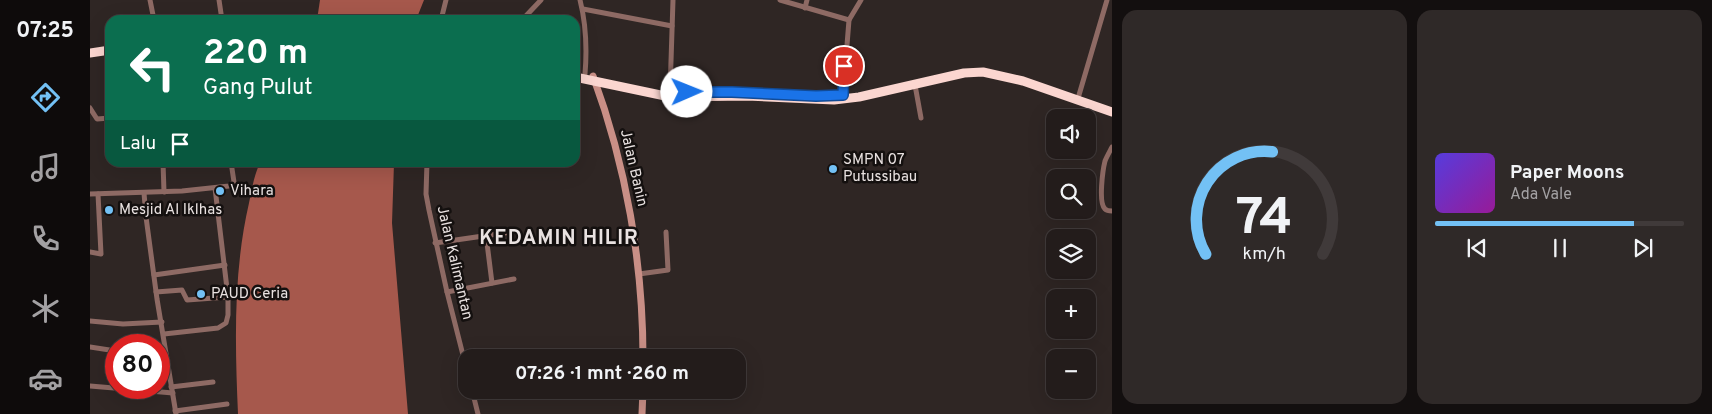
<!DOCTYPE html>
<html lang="id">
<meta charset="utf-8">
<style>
:root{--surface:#231c1b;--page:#2f2928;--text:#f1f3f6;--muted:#a3a1a3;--line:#403a3a;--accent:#73c1f5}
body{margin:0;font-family:Overpass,sans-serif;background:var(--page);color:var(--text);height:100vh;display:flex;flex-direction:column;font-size:19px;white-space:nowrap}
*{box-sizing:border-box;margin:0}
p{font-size:16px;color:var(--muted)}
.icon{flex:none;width:28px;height:28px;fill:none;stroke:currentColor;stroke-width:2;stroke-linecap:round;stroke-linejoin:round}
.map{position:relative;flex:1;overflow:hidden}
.side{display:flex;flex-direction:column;gap:10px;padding:10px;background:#130f0f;width:600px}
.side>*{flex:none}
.banner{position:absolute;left:15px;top:15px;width:475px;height:152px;border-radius:15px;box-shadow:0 5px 20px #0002,0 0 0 1px var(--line);background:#0b6e4f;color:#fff;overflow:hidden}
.tools{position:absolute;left:956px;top:109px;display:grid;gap:10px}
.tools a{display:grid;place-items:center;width:50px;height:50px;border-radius:10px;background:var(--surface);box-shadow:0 5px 20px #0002,0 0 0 1px var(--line);font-size:25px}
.speed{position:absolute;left:15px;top:334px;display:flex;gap:10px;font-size:25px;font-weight:700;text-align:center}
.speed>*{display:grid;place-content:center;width:65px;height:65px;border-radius:50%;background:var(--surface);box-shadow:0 5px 20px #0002,0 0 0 1px var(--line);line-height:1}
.speed .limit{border:8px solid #d22;background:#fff;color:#111}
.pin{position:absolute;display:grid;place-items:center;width:42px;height:42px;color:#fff;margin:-21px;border:2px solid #fff;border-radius:50%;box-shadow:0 1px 5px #0007}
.me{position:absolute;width:55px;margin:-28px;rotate:89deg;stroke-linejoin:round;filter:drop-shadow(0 0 4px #0008)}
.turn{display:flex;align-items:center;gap:18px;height:105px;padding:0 15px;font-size:22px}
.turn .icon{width:65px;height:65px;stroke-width:2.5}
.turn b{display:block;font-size:35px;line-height:42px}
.then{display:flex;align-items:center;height:48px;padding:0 15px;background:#0003;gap:10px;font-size:19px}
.side .tile{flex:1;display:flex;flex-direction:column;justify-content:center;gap:8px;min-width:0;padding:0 18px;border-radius:15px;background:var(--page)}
.side .dial{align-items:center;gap:0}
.dial svg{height:130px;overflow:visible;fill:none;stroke:var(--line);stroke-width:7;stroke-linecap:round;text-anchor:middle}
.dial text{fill:var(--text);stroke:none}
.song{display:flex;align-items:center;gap:15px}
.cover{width:60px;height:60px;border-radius:8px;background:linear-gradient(135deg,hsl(250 70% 55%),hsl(300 70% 35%))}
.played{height:5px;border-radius:2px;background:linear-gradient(90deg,var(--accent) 80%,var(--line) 80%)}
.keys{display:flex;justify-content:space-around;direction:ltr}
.side .tiles{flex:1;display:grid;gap:10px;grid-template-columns:repeat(2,1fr)}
.trip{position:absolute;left:368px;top:349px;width:288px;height:50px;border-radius:15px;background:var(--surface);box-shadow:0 5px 20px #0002,0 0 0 1px var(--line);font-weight:700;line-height:50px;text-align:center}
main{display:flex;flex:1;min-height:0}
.dock{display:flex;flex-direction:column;width:90px;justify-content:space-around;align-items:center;background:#0e0b0b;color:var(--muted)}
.dock .icon{width:35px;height:35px}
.dock .selected{color:var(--accent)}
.dock b{font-size:22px;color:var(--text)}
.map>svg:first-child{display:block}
.water{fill:#a6584c}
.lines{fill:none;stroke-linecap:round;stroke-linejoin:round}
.street{stroke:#8e6a64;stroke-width:5}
.secondary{stroke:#c98f86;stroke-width:7}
.highway{stroke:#fbd6d0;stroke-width:9}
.route-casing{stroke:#114b97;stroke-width:12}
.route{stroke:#1a73e8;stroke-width:9}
.poi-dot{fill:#73c1f5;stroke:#14100f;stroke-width:2}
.labels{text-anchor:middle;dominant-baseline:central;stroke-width:5;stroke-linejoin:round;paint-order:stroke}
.poi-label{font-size:15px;fill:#e9e2e1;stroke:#14100f;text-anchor:start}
.street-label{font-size:15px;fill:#e9e2e1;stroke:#14100f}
.district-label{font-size:20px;font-weight:bold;letter-spacing:1px;fill:#e9e2e1;stroke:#14100f}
</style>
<main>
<nav class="dock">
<b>07:25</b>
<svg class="icon selected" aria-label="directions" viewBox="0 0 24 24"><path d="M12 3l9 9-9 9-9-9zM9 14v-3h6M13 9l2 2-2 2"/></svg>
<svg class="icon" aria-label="music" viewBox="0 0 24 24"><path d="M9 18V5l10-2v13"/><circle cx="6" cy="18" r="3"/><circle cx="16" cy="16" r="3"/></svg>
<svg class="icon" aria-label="phone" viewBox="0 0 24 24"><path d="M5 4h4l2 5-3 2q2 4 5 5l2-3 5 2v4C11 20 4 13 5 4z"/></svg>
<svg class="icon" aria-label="climate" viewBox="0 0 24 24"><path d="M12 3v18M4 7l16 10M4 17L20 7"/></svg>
<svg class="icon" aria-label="car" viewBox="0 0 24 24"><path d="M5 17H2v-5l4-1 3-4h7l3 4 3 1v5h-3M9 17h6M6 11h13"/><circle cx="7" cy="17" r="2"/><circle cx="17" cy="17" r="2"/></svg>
</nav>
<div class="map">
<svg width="1022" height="414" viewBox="0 0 1022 414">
<rect width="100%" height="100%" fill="#2f2624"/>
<g class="water">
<path d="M230,0h104l-8,20h-99z"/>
<path d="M170,163h134l-2,60 16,191h-170c-3,-70 -5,-142 11,-211 3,-14 5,-28 11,-40z"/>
</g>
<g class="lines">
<g class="street">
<path d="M60,0l4,20"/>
<path d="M129,0l3,20"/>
<path d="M490,0c6,24 7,50 5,74"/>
<path d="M690,0l69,20"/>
<path d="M715,8l2,-8"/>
<path d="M493,9l89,17"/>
<path d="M351,20l5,-20"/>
<path d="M432,20l19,-20"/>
<path d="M825,85l6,33"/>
<path d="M580,92l3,-92"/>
<path d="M753,95l6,-75 12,-20"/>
<path d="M989,95l28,-95"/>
<path d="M0,108l7,11 13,-1"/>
<path d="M1022,147c-2,4 -5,9 -7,14 -2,8 -7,42 0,48 1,1 5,2 7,2"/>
<path d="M73,162l1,30"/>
<path d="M337,162l-1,32 3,16 18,82 19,75"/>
<path d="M54,193l2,24 11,82 19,115"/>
<path d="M0,194l92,-3 47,-5 5,-4 -3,-20"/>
<path d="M396,235l6,48"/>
<path d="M345,243l76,-11"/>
<path d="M0,252l11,2 -3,-60"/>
<path d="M549,274l29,-4 -2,-38"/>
<path d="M64,275l71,-10"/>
<path d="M66,292l26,-2 5,10 41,-3"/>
<path d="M357,292l67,-13"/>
<path d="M0,321l33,3 39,-2"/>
<path d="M74,334l54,-6 8,-5 2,-8v-18l-13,-109"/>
<path d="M0,347l26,4"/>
<path d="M0,386l83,7"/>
<path d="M81,387l42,-5"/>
<path d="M382,390l6,24"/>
<path d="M85,411l52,-7"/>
</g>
<g class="secondary">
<path d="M503,76c33,89 50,187 50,282"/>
<path d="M552,414l1,-24"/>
</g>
<g class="highway">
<path d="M0,53l20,-3"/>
<path d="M485,77l95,20 77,-1 87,4 25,-3 105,-24 19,-1 40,9 89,31"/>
</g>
</g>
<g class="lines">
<defs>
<path id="route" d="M597,92h45l84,4 27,-1 1,-29"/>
</defs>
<use href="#route" class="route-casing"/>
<use href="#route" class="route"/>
</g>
<g class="poi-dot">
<circle cx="743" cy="169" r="5"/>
<circle cx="130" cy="191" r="5"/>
<circle cx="19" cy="210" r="5"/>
<circle cx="111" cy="294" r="5"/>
</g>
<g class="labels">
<g class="poi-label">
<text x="753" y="160">SMPN 07<tspan x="753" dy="17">Putussibau</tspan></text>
<text x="140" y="191">Vihara</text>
<text x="29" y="210">Mesjid Al Iklhas</text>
<text x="121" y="294">PAUD Ceria</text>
</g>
<g class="street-label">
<text transform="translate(543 168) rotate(77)">Jalan Banin</text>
<text transform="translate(364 263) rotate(77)">Jalan Kalimantan</text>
</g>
<g class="district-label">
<text x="469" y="239">KEDAMIN HILIR</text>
</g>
</g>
</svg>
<div class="tools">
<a><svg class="icon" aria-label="sound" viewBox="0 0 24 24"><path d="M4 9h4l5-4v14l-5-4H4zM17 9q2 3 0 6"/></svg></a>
<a><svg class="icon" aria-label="search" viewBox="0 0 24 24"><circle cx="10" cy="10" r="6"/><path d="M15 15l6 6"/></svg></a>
<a><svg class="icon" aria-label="layers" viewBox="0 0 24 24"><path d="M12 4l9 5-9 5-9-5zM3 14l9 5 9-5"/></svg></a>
<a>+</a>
<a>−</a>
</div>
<div class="speed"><div class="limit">80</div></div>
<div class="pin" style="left:754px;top:66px;background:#d93025"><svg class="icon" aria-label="arrive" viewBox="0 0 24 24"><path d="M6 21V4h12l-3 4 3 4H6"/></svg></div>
<svg class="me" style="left:597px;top:92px" viewBox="-20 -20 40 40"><circle r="19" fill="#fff"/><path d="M0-13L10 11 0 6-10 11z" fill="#1a73e8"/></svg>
<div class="trip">07:26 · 1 mnt · 260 m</div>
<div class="banner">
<div class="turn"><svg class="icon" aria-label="left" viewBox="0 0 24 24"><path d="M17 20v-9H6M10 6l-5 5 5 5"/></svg><div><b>220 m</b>Gang Pulut</div></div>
<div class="then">Lalu<svg class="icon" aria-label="arrive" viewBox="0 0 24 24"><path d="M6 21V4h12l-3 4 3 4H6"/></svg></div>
</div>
</div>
<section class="side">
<div class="tiles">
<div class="tile dial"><svg viewBox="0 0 100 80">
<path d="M14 69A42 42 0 1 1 86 69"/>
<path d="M14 69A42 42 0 0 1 55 6" stroke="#73c1f5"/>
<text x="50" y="56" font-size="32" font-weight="700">74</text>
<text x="50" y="72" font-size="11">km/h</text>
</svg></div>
<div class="tile">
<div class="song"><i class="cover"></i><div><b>Paper Moons</b><p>Ada Vale</p></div></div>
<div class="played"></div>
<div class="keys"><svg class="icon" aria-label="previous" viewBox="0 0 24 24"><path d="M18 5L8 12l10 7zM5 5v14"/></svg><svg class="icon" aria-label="pause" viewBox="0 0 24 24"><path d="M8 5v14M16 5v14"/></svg><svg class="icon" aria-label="next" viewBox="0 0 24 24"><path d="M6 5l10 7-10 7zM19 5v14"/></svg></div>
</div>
</div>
</section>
</main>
